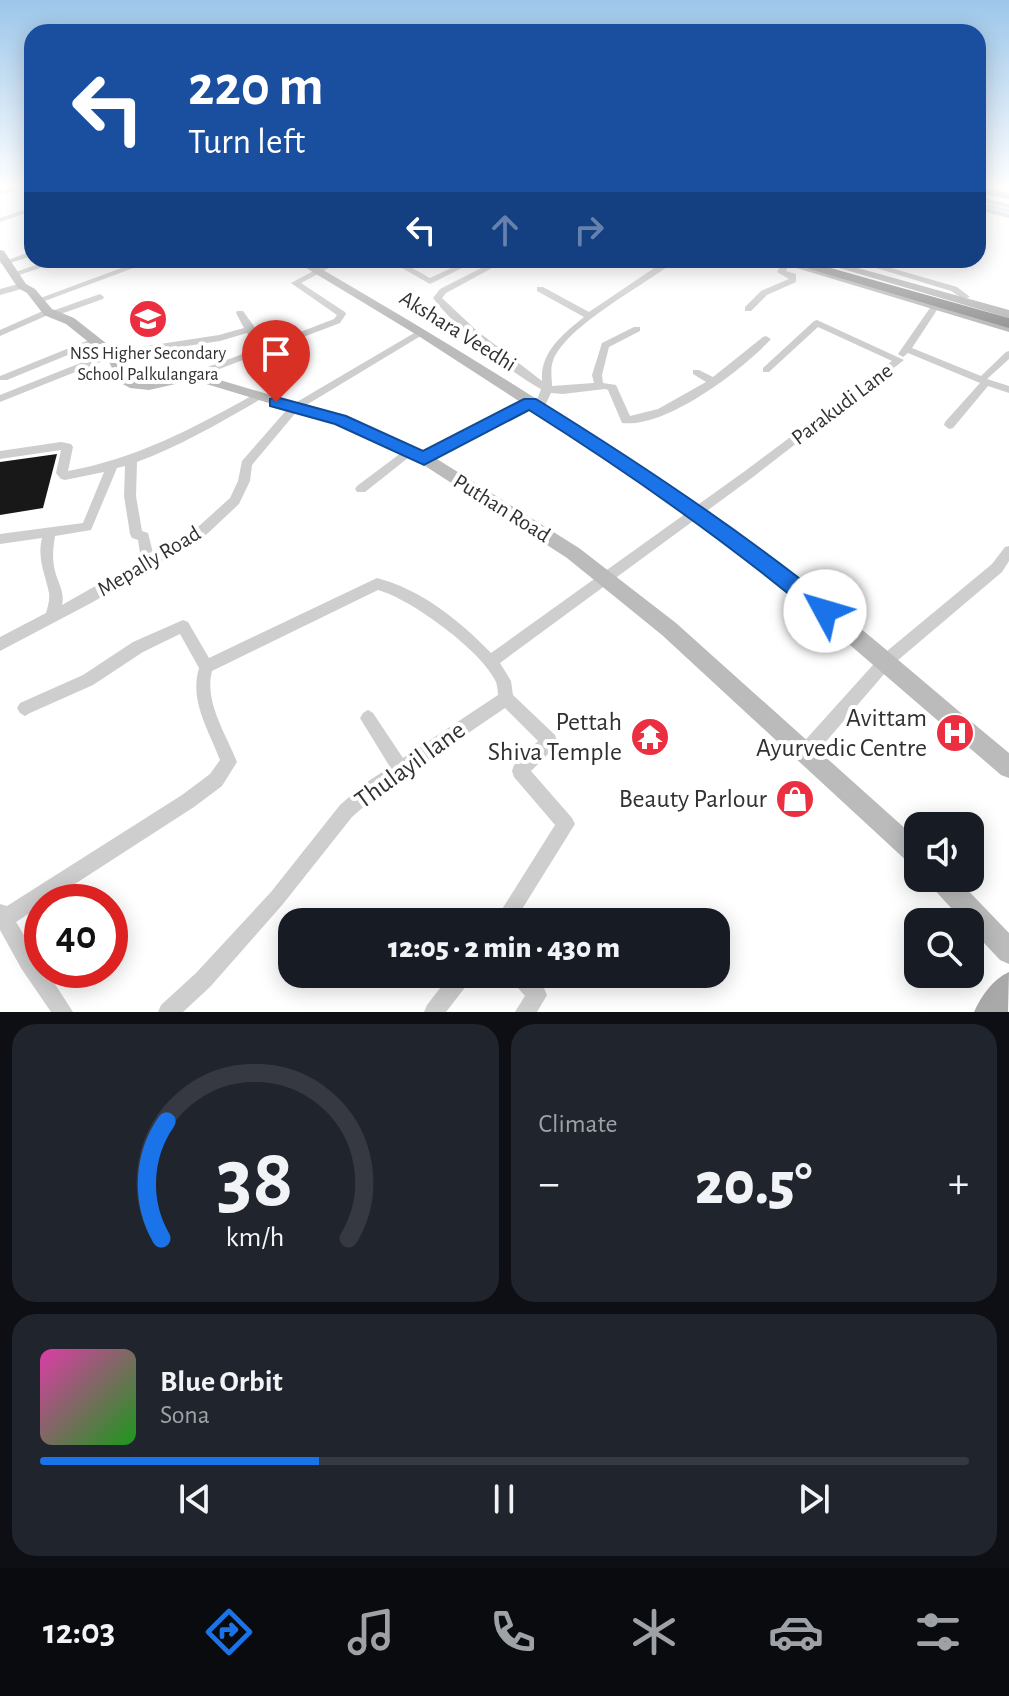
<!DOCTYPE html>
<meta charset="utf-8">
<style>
:root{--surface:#171b24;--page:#20242c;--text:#f1f3f6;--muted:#9ea1a6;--line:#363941;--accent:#1a73e8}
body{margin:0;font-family:"Alegreya Sans",sans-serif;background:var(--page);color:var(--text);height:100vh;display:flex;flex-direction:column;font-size:30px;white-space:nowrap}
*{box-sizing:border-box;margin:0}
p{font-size:26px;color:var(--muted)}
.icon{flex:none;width:44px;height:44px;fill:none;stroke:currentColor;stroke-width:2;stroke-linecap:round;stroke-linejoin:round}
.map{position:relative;height:1012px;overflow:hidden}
.details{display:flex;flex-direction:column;gap:12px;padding:12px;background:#0d0f14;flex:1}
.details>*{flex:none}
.guide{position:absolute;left:24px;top:24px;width:962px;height:244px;border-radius:24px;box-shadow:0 4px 20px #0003;background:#1a4fa0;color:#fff;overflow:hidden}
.fabs{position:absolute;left:904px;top:812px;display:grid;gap:16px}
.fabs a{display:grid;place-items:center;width:80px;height:80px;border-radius:16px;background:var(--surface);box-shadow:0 4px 20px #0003;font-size:40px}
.speed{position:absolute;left:24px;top:884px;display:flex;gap:16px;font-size:40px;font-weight:700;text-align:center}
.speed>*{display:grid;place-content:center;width:104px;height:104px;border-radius:50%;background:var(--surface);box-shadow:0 4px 20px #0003;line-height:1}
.speed .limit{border:12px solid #d22;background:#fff;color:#111}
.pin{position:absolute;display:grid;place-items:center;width:68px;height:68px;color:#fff;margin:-82px -34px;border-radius:50% 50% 50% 0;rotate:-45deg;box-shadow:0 0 8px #0007}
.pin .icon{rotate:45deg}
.me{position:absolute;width:88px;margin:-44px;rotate:309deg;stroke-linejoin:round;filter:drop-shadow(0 0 6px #0008)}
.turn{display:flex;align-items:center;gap:28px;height:168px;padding:0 32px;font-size:36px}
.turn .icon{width:104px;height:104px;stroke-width:2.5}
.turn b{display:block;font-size:56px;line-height:68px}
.lanes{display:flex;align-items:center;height:76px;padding:0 32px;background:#0003;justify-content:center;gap:40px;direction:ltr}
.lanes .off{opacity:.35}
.big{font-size:60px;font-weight:800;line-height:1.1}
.details .tile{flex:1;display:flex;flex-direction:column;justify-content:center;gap:12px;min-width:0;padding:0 28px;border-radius:24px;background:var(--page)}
.details .dial{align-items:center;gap:0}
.dial svg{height:208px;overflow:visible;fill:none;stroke:var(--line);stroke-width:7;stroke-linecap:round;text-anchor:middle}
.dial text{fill:var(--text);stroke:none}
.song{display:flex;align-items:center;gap:24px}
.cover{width:96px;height:96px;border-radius:12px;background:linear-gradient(135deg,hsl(320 70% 55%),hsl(120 70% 35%))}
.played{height:8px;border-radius:4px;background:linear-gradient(90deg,var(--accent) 30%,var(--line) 30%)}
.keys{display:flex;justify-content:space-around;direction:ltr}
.heat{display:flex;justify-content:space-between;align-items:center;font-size:44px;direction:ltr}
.details .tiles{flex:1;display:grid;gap:12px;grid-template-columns:1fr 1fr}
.tile:last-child{grid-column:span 2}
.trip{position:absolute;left:278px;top:908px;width:452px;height:80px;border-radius:24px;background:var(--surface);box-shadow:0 4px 20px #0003;font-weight:800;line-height:80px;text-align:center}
.menu{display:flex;height:128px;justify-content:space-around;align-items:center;background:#090b0e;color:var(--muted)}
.menu .icon{width:56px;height:56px}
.menu .active{color:var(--accent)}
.menu b{font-size:36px;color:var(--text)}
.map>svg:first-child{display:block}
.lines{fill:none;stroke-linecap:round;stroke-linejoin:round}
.canal{fill:#cbe1ee;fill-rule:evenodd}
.building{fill:#181818}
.street{fill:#cecece;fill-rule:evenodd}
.secondary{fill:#bbb;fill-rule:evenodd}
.primary{fill:#a9a9a9;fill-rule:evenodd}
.highway{fill:#989898;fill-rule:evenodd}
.route{fill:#1a73e8;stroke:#114b97;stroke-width:2}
.labels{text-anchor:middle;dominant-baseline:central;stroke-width:8;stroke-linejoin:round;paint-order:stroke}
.far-poi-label{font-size:18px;fill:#313131;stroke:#fff}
.street-label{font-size:22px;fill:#313131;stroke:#fff}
.near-poi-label{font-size:26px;fill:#313131;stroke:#fff;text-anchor:end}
.near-street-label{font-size:26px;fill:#313131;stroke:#fff}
</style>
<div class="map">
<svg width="1009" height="1012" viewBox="0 0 1009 1012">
<rect width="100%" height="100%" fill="#fff"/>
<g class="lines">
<path class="canal" d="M978,202l31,7v4l-31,-7z"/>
</g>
<g class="building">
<path d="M57,454l-14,54 -43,7v-53z"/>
<path d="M655,722l12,15 -23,15 -11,-15z"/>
</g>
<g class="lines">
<g class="street">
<path d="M21,185h11v2l-32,7v-4z"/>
<path d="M978,197l31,7v4l-31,-7z"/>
<path d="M978,206l31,8v4l-31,-8z"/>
<path d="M32,207v4l-32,11v-4z"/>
<path d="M32,251v5l-28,9 -4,-2z"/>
<path d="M51,260h13l-48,16 -7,-2z"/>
<path d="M143,260h12l-113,42 -7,-2z"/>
<path d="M334,260h10l-43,23 44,29 1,2 -6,9 -147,56 -4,-1v-4l67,-25 -9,-16 -27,8 -107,16 -113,45v-7l108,-43 111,-17 25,-7 -8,-15 1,-2h6l13,18 8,17 70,-27 3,-4 -46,-32z"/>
<path d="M388,260h10l32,18 38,-18h10l-48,24z"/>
<path d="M497,260h10l-61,33 -4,5 34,32 66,51c-2,-29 21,-47 42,-64l-47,-26v-4h6l46,25 77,-52h10c-30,25 -110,65 -123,101 -3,8 -1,17 -1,25l42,-3 -2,-8 10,-32 32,-16h6v4l-31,16 -7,28 1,8 13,2 14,31 28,-7 48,-27 -13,-8v-4h6l14,7 50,-40 3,-1 5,3c-29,31 -104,89 -149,84l-14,-33 -3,-1 -42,5 -12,-1 -8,17h-8l-1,-2 7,-19c-32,-17 -86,-62 -108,-91l7,-9z"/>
<path d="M850,260h13l94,27 13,10 -7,2 -12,-8z"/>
<path d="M783,261l7,2 -4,8 10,3v8l-29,13 -16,16h-6v-4l16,-16 28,-12 -12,-7z"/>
<path d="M22,283l4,3 -1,2 -25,7v-6z"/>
<path d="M100,294l4,3 -1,2 -48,17 -7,-1 -48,21v-6l45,-20 7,1z"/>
<path d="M935,304l4,3 -27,41 69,28 25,-24 3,-1v8l-22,20 22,7v7l-21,-7 -35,42 -4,1 -5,-4 1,-3 35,-39 -72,-30 -5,4 -5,-3 34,-49z"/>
<path d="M817,320l87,40 -151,117 -253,186 11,18 2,14 42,40 2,6 -2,6 -24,24 41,47 3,6 -61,98h-20l61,-97 -41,-48 -2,-6 2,-6 24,-24 -33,-33 -129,88 -24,21 -69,87 -73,83 -27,25h-25l3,-7 35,-32 75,-81 69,-87 24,-21 26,-17 -27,-44 -3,-5 3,-5 5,-3 5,3 30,45 95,-63c0,-4 -1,-10 -2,-13 -14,-31 -85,-83 -118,-92l-166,81c-8,31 14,63 25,91l-15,24 -28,21 -147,95h-5v3l-26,17 26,42v6h4l27,42h-22l-30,-44 -21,-38v-26l7,2 175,-111 28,-21 10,-14c-11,-30 -31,-59 -21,-92l-19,-34 -37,18 -50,33 -63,28 -5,3 -5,-3 -3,-5 3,-5 63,-28 50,-33 50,-22 5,2 21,36 168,-80c45,12 82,42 114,75l254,-182 147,-110 -74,-34 -49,45h-6v-4l51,-47z"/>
<path d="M421,329l3,1v4l-126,76 -46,55 -2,16 -11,23 -32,30 -114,68 -93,49v-14l46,-24c2,-7 4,-14 3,-20 -4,-20 -12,-34 -7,-55l-42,6v-10l83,-11 21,-51 -39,8 -4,-1 -5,-6 5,-23 -61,9v-8l61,-9 10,2 2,3 -5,24c67,-12 126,-43 185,-76h8l1,2 -1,2c-40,23 -81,47 -124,63l-1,34 6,35 6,2 5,20 46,-27 31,-28 8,-17 4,-20 48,-55zM125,466l-1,30 6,38 2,4 6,2 3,20 -79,45c3,-13 -4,-22 -7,-34 -3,-12 -2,-23 0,-35l36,-6 26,-62z"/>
<path d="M94,338l5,3 -2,2 -90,37h-7v-4z"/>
<path d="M530,400l5,3 -1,2 -106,56 -4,1 -6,-4 2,-3z"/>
<path d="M409,447l4,1 2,3 -2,3 -48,38h-8l-2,-3 2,-3z"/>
<path d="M1009,546v15l-7,11 -111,94 -80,93 -6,2 -6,-2 -2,-6 2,-6 82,-91 111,-92 13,-17z"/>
<path d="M451,974h22l-3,7 -24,31h-22l3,-7z"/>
<path d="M509,974h23l12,14 3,7 -10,17h-22l10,-16 -13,-15z"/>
</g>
<g class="secondary">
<path d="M978,187l31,6v6l-31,-6z"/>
<path d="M0,250l4,1 22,33 9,5 17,20 22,9 42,33 13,25 9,5 11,1 44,-10 152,45 84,37 150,94 97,75 242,217v28l-8,-4 -248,-229 -95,-77 -148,-96 -84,-39 -142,-43 -44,10 -19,-2 -11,-6 -13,-26 -40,-32 -22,-9 -17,-22 -9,-5 -18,-27z"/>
<path d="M293,260h13c166,96 330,197 483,312 76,57 147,121 220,181v25l-8,-3 -223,-192 -173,-126 -188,-122z"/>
<path d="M770,260h17l222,64v8z"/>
<path d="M812,260h17l180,50v8z"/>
<path d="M927,878h29l53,55v31l-9,-4 -30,-32v-6h-6l-33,-36z"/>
</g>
<path class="primary" d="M1009,972l-1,40h-34c7,-16 19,-33 35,-40z"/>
<path class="highway" d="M779,260h23l207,58v10z"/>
</g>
<linearGradient id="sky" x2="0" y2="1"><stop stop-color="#9cc6ea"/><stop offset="0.57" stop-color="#fff"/><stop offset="1" stop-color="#fff" stop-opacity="0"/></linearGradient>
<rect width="1009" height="327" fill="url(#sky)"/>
<path class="route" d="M276,397l70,19 77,35 101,-52h12c102,63 203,130 296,205l3,7 -3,7 -7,2 -7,-2c-91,-76 -189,-145 -289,-208l-105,55 -89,-41 -65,-18v-7z"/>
<defs>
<symbol id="school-disc" viewBox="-11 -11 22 22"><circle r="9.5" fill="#eb2f40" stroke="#fff"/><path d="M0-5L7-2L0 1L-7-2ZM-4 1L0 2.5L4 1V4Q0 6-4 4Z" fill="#fff"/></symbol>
<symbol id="hospital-disc" viewBox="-11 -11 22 22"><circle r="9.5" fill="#eb2f40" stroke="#fff"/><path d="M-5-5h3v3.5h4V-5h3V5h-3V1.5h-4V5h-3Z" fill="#fff"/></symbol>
<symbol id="temple-disc" viewBox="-11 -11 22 22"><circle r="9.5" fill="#eb2f40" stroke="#fff"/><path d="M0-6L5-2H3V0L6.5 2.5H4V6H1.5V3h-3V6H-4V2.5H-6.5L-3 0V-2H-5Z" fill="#fff"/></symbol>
<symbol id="shop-disc" viewBox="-11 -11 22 22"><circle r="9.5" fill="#eb2f40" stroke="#fff"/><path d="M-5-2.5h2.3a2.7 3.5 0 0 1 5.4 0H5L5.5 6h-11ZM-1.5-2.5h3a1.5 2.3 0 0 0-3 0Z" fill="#fff"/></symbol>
</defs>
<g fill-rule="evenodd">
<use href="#school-disc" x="126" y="297" width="44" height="44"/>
<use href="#hospital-disc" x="933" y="711" width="44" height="44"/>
<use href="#temple-disc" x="628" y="715" width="44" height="44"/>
<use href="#shop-disc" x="773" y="777" width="44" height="44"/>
</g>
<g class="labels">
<g class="far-poi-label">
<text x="148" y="354">NSS Higher Secondary<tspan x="148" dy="21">School Palkulangara</tspan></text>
</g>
<g class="street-label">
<text transform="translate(458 331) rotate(32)">Akshara Veedhi</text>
<text transform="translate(842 404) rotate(-37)">Parakudi Lane</text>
<text transform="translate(502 508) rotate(32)">Puthan Road</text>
<text transform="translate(149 561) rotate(-31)">Mepally Road</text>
</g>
<g class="near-poi-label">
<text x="927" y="718">Avittam<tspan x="927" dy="30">Ayurvedic Centre</tspan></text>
<text x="622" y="722">Pettah<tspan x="622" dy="30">Shiva Temple</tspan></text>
<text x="767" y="799">Beauty Parlour</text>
</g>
<g class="near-street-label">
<text transform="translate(410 765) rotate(-36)">Thulayil lane</text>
</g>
</g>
</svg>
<div class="fabs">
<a><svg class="icon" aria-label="sound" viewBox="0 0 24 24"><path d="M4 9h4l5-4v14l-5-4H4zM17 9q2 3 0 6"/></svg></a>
<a><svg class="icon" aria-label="search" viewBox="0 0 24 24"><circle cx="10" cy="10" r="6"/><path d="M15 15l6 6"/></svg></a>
</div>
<div class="speed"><div class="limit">40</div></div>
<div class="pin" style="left:276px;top:402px;background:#d93025"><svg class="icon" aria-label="arrive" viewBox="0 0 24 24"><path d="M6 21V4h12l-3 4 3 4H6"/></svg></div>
<svg class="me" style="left:825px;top:611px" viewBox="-20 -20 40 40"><circle r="19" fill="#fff"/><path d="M0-13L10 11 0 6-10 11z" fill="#1a73e8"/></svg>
<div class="trip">12:05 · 2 min · 430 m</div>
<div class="guide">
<div class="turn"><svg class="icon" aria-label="left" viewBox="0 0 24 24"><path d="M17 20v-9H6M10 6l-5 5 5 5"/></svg><div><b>220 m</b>Turn left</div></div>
<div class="lanes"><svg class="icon" aria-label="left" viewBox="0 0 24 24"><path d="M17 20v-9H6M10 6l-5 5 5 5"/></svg><svg class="icon off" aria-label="ahead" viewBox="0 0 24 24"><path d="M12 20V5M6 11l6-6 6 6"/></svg><svg class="icon off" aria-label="right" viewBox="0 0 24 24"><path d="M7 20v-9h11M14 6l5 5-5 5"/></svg></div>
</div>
</div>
<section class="details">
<div class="tiles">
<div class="tile dial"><svg viewBox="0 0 100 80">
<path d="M14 69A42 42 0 1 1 86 69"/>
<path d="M14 69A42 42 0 0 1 16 24" stroke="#1a73e8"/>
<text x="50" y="56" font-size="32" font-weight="700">38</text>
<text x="50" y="72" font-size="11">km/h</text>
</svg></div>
<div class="tile"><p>Climate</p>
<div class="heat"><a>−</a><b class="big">20.5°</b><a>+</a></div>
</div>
<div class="tile">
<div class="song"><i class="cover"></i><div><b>Blue Orbit</b><p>Sona</p></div></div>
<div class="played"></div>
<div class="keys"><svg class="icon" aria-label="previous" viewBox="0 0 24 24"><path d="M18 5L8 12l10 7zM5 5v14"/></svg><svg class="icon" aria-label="pause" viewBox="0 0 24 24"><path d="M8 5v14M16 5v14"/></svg><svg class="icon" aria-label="next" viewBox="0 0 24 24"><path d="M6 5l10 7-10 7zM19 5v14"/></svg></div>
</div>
</div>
</section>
<nav class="menu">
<b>12:03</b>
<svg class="icon active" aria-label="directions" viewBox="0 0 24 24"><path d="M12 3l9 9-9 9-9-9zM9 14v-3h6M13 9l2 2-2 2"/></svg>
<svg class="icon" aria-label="music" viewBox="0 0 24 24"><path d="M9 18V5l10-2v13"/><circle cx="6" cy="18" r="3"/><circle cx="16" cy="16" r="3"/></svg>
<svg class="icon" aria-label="phone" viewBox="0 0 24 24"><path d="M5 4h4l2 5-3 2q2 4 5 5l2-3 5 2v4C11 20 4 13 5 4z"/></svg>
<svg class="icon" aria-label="climate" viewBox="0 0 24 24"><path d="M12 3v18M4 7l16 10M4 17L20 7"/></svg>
<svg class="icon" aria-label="car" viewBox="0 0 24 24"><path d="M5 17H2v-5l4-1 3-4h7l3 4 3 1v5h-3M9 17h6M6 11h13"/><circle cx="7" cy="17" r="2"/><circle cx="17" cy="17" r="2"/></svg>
<svg class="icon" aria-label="filters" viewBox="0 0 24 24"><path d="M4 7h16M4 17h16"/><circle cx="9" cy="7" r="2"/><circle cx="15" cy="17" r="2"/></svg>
</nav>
